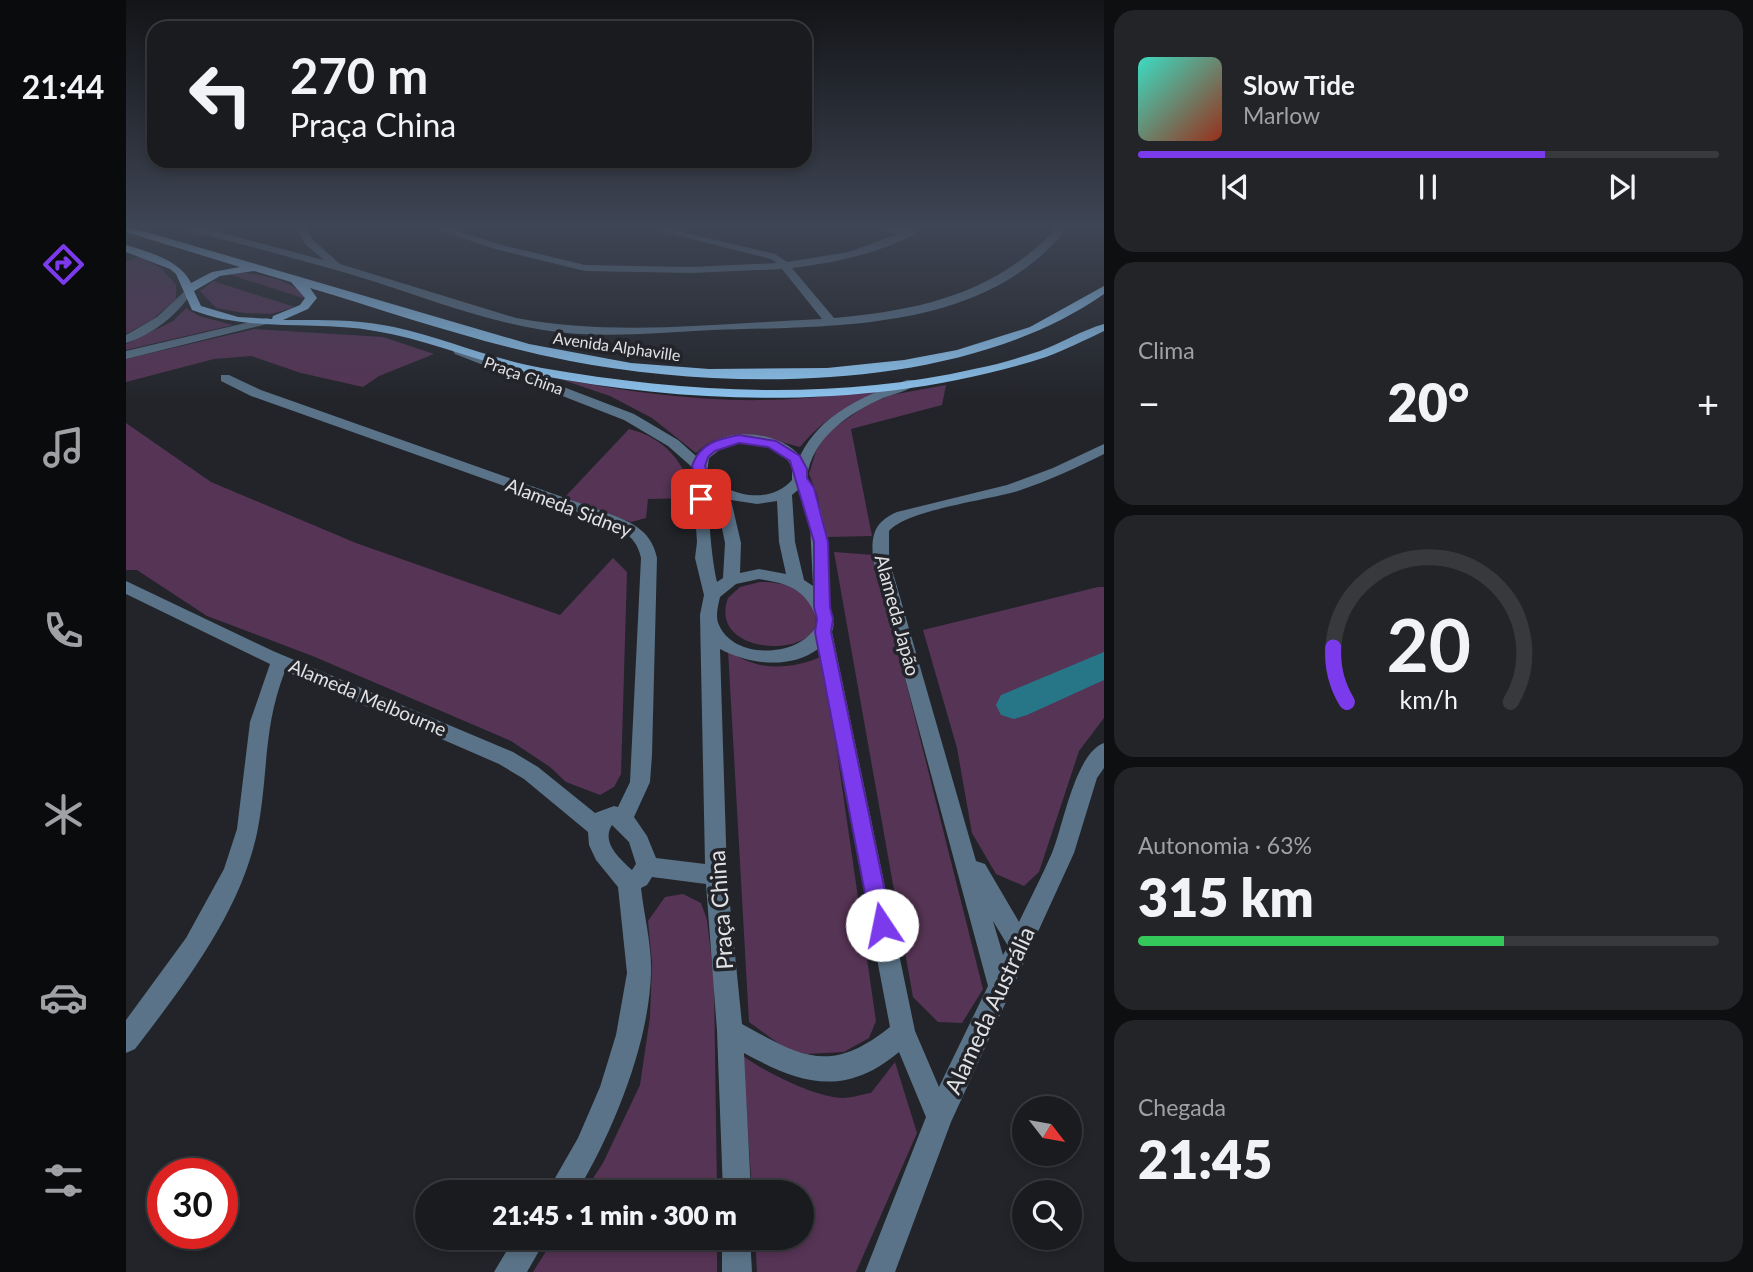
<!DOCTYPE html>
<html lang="pt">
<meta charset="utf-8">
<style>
:root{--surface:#1a1b1f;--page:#232428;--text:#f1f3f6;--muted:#9fa1a4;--line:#38393d;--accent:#7c3aed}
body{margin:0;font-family:Lato,sans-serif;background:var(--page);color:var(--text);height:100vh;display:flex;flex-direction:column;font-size:26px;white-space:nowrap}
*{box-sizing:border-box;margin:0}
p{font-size:23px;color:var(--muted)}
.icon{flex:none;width:38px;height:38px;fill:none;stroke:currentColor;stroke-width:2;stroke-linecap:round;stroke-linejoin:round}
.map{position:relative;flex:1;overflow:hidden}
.details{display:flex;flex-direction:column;gap:10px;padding:10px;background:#0e0f11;width:649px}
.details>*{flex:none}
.guide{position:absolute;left:21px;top:21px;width:665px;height:147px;border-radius:21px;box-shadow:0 4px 10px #0003,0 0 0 2px var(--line);background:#1a1b1f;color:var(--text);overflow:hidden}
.needle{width:46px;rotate:121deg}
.buttons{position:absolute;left:886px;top:1096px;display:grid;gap:14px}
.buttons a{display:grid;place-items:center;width:70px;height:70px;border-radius:50%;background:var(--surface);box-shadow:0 4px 10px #0003,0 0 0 2px var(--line);font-size:35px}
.speed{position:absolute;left:21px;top:1158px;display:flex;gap:14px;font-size:35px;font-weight:700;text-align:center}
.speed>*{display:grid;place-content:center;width:91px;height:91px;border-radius:50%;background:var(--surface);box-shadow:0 4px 10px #0003,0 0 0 2px var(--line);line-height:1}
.speed .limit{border:10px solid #d22;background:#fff;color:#111}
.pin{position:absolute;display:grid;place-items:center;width:60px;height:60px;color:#fff;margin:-30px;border-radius:14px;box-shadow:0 4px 10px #0006}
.me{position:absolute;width:77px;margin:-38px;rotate:349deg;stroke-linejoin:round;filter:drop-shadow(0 0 5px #0008)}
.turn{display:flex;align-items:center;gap:24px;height:147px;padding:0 28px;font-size:32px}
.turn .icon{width:91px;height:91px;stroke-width:2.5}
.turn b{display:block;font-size:49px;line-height:60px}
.big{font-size:52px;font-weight:800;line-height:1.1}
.details .tile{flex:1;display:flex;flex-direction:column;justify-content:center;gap:10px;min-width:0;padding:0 24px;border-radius:21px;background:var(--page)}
.details .dial{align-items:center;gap:0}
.dial svg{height:182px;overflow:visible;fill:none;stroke:var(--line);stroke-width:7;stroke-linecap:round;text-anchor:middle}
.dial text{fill:var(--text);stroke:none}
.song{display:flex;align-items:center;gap:21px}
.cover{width:84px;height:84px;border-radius:10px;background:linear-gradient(135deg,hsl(170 70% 55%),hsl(10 70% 35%))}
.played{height:7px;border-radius:4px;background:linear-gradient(90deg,var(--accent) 70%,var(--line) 70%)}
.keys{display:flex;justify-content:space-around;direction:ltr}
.heat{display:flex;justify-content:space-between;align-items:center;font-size:38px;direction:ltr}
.charge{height:10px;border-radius:5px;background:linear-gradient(90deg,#34c759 63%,var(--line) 0)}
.trip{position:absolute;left:289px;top:1180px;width:399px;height:70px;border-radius:35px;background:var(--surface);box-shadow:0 4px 10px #0003,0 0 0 2px var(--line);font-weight:800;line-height:70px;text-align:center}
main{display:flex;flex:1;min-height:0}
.menu{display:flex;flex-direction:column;width:126px;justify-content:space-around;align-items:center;background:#0a0b0c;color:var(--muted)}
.menu .icon{width:49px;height:49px}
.menu .current{color:var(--accent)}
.menu b{font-size:32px;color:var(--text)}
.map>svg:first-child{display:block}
.green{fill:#563455}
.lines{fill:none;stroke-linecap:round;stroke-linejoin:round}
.river{fill:#277687;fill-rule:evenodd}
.minor{fill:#5a7388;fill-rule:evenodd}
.major{fill:#8dc4ef;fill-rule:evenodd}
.route{fill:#7c3aed;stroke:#51269a;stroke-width:2}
.labels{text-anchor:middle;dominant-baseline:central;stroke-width:7;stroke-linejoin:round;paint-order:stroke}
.far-street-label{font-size:16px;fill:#e0e1e5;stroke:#222429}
.street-label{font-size:19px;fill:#e0e1e5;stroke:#222429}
.near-street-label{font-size:23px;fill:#e0e1e5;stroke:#222429}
</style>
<main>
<nav class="menu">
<b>21:44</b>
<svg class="icon current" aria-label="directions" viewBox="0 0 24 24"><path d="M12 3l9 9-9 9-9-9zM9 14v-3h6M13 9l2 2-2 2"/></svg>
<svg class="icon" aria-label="music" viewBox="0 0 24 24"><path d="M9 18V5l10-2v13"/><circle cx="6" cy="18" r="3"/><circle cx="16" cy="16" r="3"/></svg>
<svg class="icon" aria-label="phone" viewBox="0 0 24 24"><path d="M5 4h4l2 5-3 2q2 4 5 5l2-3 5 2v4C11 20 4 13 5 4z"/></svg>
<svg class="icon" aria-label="climate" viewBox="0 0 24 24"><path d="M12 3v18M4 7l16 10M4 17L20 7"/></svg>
<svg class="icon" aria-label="car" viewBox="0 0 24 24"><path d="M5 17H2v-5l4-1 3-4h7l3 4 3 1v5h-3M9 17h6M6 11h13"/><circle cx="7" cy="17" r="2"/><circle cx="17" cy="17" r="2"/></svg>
<svg class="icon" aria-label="filters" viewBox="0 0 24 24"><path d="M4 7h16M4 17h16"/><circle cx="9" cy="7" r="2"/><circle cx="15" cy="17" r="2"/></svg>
</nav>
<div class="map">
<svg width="978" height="1272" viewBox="0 0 978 1272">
<rect width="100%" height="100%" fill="#222429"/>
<g class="green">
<path d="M13,256l22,12 15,17v14l-23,20 -27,15v-72z"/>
<path d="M109,272c21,1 55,8 70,23l-2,3 -72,-23z"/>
<path d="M87,281l82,26 -24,7 -27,-1 -28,-5 -16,-17z"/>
<path d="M60,308l13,8 34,9 -107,25v-6l47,-23z"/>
<path d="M128,329l129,8 51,17 -55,22 -16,11 -62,-14 -50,-17 -37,3 -88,23v-23z"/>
<path d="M434,379c81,15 163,26 246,19 27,-2 53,-6 80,-10 -36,17 -60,28 -86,59 -36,-9 -74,-24 -104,6l-44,-35 -42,-22z"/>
<path d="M820,385l-4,20 -91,24 21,107 -45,1 -10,-43 -8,-20 7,-23 12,-19 39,-27 24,-10z"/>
<path d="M0,423l85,59 145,61 204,72 53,-57 14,14 -6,202 -7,13 -14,8 -34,-13 -16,-15 -39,-26 -196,-84 -108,-41 -70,-46h-11z"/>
<path d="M503,429c34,8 59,34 62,69l-43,1 -2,19 -15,4 -67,-24z"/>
<path d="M708,552l40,3 109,434 -21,34 -24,-1 -25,-25z"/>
<path d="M634,582c19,0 36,3 48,19 43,58 -104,63 -80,-3l12,-11z"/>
<path d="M972,587h6v131l-25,33 -40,121 -15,14 -28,-12 -24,-41 -15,-85 -34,-118z"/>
<path d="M602,650c29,22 63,20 95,6l53,365 -7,17 -25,14 -37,2 -21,-5 -37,-27z"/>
<path d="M557,894l18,9 6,17 7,61 3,211h-133l19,-29 37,-78 10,-68 2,-54 -4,-42 17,-24z"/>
<path d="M617,1056c22,16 73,42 100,42 9,0 19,-4 28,-5l24,-31 22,71 -61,139h-99l-2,-35h47v-45h-50z"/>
<path d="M429,1237h162v35h-184z"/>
</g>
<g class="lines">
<path class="river" d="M978,652v28l-77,35 -13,4 -13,-4 -5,-10 5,-10z"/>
<g class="minor">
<path d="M46,224h16l136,36 -19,-16 -12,-20h10l10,16 27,24 176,54c100,19 205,5 306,1l-40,-50 -91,4 -106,-2 -90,-22 -75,-25h15l67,21 83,20 106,2 86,-4 -6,-4 -139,-35h17l126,30 12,8 62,-10 48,-18 -37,-10c12,0 38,7 46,5 8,-2 12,-5 22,-5 -31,27 -95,39 -136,44l42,50c85,-8 157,-23 219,-86l-2,-8h10l2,9c-83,100 -234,93 -351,97 -56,3 -114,9 -169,0 -75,-12 -146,-44 -218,-63 -36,-10 -72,-20 -108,-29 -14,-4 -33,-6 -45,-14z"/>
<path d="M62,288l5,3c-16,24 -39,43 -67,52v-8l31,-18z"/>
<path d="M141,318l6,3 -2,2 -145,36v-8z"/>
<path d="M333,347l175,67 44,26 18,16c22,-31 81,-27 104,0 21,-43 64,-60 107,-76h8l2,3c-8,8 -23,11 -34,15 -34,15 -71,40 -76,79 24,41 20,83 23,129 1,10 6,15 2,26l83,399 24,56 49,-101 -115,-427c-2,-24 1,-37 24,-47l110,-27 46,-17 51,-24v10c-28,14 -56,27 -86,37 -30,9 -111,19 -129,40v28l87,302 9,3 34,58c11,-23 23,-46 33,-69 11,-26 23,-100 52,-110v25l-7,10 -23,75 -123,269 -56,150h-30l61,-155 -27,-65c-55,46 -98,32 -155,1l7,139h-28l-6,-161 -11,-147 -54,-7 -5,8 -6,3c3,27 11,58 10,85 -2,71 -38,159 -74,219h-30l31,-54 22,-51 16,-52 11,-62 -9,-86 -22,-27 -7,-15 -1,-13 -64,-53 -25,-15 -214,-93c-23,59 -16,104 -28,162 -17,80 -73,152 -122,216l-9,4v-33l60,-82 38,-69 13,-40 13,-107 20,-58 -144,-70v-13l147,70 240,101 25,15 57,46 19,-7 4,1 12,-25 11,-224c-5,-26 -27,-32 -49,-41l-341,-121 -30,-15v-6h8l32,15 341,121c26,10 49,17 55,47l-5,197 -2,27 -16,35 13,19 9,22 49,6 -5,-249 4,-20 -9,-37 2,-16 -3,-43 3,-21 -4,-10 -25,-22 -44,-26 -169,-66 -2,-3zM613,443c21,2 42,3 53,24v13c-23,26 -66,16 -85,-8l2,-14 13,-10zM673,489l11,35 3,62 -9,-6 -9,-38 -3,-47zM584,490l5,4 10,49 -2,35 -6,4c-5,-21 -10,-70 -7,-92zM605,500l26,4 20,-3 2,41 7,32 -27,-5 -19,4 1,-30zM633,579c32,5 48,11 59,43 -13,35 -83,40 -99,3 -4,-8 -1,-19 1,-28l16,-13zM594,649c28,15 70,21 98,0l72,378c-60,48 -88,30 -148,-3l-15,-149zM486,825l17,17 7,22 -4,6c-13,-12 -31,-28 -20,-45zM867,921l15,25 -5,9z"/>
<path d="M389,1237h32l-20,35h-33z"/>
<path d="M596,1237h28l2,35h-30z"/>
</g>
<path class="major" d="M0,226l403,118 102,19 78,6 118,-1 77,-8 53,-10 73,-23 74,-41v8c-140,98 -372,98 -534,67 -88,-17 -174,-47 -260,-73l7,10 -9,11 -25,11c37,0 74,-1 111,7 50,11 97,32 148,41 142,25 291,33 432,1 22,-4 45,-11 66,-18 22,-8 42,-21 64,-27v7c-19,9 -39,19 -58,26 -162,52 -342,50 -508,18 -55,-11 -107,-35 -163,-44 -62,-11 -123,2 -183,-21l-16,-36 -6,-5 -44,-17v-7c23,7 54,15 65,38l21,-11 28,-5 -114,-35zM128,271l37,11 14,16 -5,7 -27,11 -1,3 -34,-2 -37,-11 -7,-15 26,-15z"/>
</g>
<linearGradient id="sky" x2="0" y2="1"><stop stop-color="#131417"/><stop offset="0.56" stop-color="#3e4554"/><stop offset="1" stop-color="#3e4554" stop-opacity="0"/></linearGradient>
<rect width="978" height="402" fill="url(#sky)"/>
<path class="route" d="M613,435l37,6 24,15 7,13v9l7,10 14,54 2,65 3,12 -2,13 61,293 -3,7 -7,3 -8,-3 -3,-7 -56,-293 2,-13 -3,-12v-65l-24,-81 -22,-14 -29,-4 -24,8 -7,6 -3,9 5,13 -3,20 -6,4 -7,-4 3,-20 -5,-13c8,-23 26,-27 47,-31z"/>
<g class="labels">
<g class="far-street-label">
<text transform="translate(491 346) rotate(8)">Avenida Alphaville</text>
<text transform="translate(398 375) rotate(20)">Praça China</text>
</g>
<g class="street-label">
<text transform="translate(443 507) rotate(21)">Alameda Sidney</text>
<text transform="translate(772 615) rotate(75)">Alameda Japão</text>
<text transform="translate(242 697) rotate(23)">Alameda Melbourne</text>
</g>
<g class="near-street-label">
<text transform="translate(594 910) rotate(-94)">Praça China</text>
<text transform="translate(863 1010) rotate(-65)">Alameda Austrália</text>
</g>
</g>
</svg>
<div class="buttons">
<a><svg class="needle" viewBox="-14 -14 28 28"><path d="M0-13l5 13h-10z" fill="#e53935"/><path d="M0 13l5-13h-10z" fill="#9fa1a4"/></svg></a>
<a><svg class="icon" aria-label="search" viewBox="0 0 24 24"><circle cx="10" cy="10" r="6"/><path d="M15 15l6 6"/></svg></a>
</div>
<div class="speed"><div class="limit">30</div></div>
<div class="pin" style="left:575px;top:499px;background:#d93025"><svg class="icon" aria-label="arrive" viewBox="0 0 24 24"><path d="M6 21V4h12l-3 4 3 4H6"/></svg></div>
<svg class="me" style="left:756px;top:925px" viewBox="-20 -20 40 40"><circle r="19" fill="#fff"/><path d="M0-13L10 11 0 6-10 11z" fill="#7c3aed"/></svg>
<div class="trip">21:45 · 1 min · 300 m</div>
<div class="guide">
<div class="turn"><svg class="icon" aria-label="left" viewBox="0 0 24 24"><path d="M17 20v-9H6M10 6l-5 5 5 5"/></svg><div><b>270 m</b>Praça China</div></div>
</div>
</div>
<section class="details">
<div class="tile">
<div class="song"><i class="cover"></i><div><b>Slow Tide</b><p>Marlow</p></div></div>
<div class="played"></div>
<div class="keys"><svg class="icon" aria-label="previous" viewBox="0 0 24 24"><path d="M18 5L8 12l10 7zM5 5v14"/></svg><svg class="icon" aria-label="pause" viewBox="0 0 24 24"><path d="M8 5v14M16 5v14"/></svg><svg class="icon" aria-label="next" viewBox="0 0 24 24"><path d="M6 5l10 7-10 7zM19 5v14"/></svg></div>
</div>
<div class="tile"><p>Clima</p>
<div class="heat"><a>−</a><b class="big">20°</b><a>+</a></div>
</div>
<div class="tile dial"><svg viewBox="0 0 100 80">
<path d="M14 69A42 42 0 1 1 86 69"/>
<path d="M14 69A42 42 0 0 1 8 45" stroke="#7c3aed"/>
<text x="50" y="56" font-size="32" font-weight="700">20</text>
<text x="50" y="72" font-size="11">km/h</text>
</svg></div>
<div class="tile"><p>Autonomia · 63%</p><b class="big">315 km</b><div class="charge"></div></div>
<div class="tile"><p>Chegada</p><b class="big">21:45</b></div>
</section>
</main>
